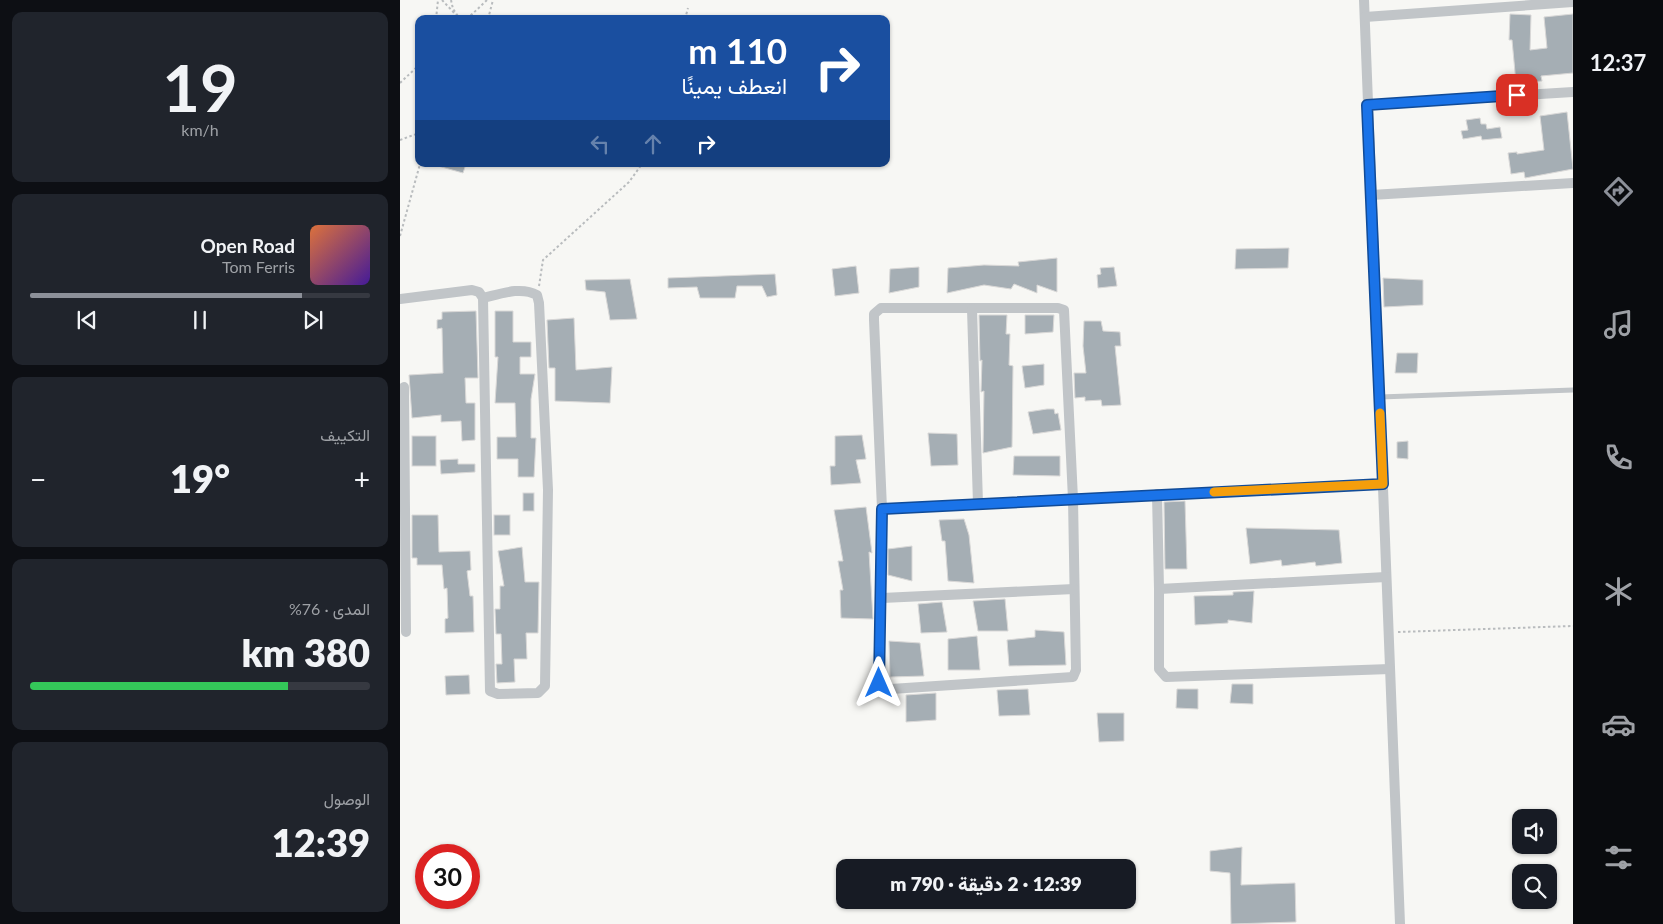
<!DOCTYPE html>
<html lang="ar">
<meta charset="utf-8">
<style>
:root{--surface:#171b24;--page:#20242c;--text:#f1f3f6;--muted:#9ea1a6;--line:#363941;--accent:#8c9099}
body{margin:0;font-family:Lato,Vazirmatn,sans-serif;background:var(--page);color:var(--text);direction:rtl;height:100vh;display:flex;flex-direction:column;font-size:19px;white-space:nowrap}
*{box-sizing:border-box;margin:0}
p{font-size:16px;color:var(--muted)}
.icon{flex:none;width:28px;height:28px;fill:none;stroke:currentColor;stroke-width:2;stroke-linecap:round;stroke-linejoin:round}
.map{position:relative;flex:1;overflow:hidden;direction:ltr}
.side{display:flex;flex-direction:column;gap:12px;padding:12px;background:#0d0f14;width:400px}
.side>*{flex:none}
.guide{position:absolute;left:15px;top:15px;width:475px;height:152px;border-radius:10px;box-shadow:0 1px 4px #0004;direction:rtl;background:#1a4fa0;color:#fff;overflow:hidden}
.fabs{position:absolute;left:1112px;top:809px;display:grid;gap:10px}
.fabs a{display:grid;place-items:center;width:45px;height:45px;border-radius:10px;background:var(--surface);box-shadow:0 1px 4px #0004;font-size:25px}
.speed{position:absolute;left:15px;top:844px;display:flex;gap:10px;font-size:25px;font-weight:700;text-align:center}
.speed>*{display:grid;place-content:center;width:65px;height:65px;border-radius:50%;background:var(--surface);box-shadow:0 1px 4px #0004;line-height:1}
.speed .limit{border:8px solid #d22;background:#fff;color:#111}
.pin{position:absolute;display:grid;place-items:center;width:42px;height:42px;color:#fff;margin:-21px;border-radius:10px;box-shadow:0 2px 8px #0006}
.me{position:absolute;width:55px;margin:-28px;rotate:0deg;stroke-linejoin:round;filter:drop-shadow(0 0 4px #0008)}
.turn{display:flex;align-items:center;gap:18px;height:105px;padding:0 20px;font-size:22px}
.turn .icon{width:65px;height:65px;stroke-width:2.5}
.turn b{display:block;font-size:35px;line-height:42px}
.lanes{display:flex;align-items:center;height:48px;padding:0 20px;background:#0003;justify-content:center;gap:25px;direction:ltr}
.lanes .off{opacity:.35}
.big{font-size:38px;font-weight:800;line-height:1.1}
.side .tile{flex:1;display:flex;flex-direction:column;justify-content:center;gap:8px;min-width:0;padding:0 18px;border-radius:10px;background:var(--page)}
.side .dial{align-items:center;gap:0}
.dial b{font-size:65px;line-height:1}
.song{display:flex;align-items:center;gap:15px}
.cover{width:60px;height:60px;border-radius:8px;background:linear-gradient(135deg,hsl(20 70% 55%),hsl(260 70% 35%))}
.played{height:5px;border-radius:2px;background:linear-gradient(90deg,var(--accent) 80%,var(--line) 80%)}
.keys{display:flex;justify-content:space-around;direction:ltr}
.heat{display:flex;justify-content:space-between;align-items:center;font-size:28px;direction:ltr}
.charge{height:8px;border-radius:4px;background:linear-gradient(90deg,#34c759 76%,var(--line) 0)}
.trip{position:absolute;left:436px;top:859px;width:300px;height:50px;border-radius:10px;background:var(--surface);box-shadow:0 1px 4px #0004;font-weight:800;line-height:50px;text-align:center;direction:rtl}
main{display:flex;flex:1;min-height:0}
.dock{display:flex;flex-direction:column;width:90px;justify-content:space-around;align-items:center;background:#090b0e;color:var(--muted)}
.dock .icon{width:35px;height:35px}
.dock .on{color:var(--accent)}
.dock b{font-size:22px;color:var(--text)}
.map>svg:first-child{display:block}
.building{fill:#a5aeb4;stroke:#d9d8d7}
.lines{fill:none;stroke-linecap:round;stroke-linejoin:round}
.path{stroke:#b9bcbe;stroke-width:2;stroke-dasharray:2.5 2.5;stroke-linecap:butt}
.service{stroke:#c1c5c8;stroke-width:5}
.minor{stroke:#c1c5c8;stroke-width:10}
.route-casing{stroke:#114b97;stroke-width:12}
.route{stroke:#1a73e8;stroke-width:9}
.slow{stroke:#f59e0b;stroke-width:9}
</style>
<main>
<nav class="dock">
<b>12:37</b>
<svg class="icon on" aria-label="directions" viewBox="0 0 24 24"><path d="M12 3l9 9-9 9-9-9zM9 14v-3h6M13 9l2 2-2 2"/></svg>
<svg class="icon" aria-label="music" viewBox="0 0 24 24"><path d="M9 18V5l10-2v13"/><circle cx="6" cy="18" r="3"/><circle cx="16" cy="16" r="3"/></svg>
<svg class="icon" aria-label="phone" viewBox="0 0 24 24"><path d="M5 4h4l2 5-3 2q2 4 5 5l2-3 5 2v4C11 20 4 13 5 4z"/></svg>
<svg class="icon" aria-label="climate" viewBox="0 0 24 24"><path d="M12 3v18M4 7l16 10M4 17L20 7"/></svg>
<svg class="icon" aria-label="car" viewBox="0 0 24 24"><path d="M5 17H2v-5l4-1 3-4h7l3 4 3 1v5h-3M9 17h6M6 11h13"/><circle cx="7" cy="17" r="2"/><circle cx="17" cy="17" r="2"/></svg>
<svg class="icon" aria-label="filters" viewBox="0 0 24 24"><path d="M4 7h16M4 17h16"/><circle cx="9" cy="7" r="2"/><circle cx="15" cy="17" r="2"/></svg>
</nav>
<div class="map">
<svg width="1173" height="924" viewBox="0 0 1173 924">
<rect width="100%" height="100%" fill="#f7f7f4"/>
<g class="building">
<path d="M1110,14l21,1 -1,35 17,-2 -3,-31 29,-3v59l-32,3 1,5 -26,2 -4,-43h-3z"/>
<path d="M1167,112l6,57 -48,9 -1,-6 -13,2 -3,-21 9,-1v2l27,-4 -4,-34z"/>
<path d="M1080,118l1,6h5l1,5 13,-2 2,11 -20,2 -1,-4 -18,3 -2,-8 7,-1 -2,-10z"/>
<path d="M39,164h27l-3,9 -25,-7z"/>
<path d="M889,248l-1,20 -53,1 1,-20z"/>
<path d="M657,258v34l-20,-7v8l-23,-9 -3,5 -27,-4 -37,8 1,-25 36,-3 35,1 -1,-4z"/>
<path d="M456,266l3,27 -24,3 -3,-27z"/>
<path d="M519,267v20l-30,6 1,-24z"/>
<path d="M714,267l3,19 -19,2 -1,-13 4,-1 -1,-6z"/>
<path d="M375,274l2,21 -10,2 -5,-11h-25l-2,12h-35l-3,-11 -29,1v-10z"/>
<path d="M983,278l40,2v25l-39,2z"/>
<path d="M230,279l7,40 -27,1 -5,-28 -19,-2 -1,-10z"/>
<path d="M76,311l2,67h-13l1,25h9v37l-13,1 -1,-20 -20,1v-7l-29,3 -3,-43 34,-2 -1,-45 -5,1v-9l5,-1v-7z"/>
<path d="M95,311h18v31h18v15h-11v17h15l-4,25v39h5l-2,39h-16v-18h-21v-22h19l-1,-34h-20l3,-46h-3z"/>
<path d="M579,315h28l-1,19h4l-1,31 4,1 -1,81 -29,6 1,-62 -3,1 1,-32 -2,1z"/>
<path d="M625,315h29l-1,17 -28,2z"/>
<path d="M174,318l2,52 36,-3 -2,36 -55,-2v-33h-6l-2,-48z"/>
<path d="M684,321h17l2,10 17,1 1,14h-6l6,59 -19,1 -1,-6 -16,1v-4l-10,1 -1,-25h12l-3,-27z"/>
<path d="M997,353h21l-1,20h-22z"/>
<path d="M644,364v21l-19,3 -3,-22z"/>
<path d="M647,409h7l1,5 3,-1 3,17 -28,4 -5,-22z"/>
<path d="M528,433l29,1 1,31 -27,1z"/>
<path d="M462,435l4,24 -10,1 5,23 -30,2 -1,-19h5v-30z"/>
<rect x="12" y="436" width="24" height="30"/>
<path d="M1008,441v18l-11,-1v-16z"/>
<path d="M614,456h46v20l-47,-1z"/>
<path d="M58,459v5h17v8l-34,2 -1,-14z"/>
<rect x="123" y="493" width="11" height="18"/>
<path d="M785,501l2,68h-22l-1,-67z"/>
<path d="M466,507l6,46 -3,-1 4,67 -32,-1 -1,-28h3l-5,-29h5l-9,-51z"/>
<path d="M12,515h26l1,37 31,-1 1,19 -4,1 3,25h3l1,36 -29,1v-14l3,-1 -1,-30 -3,1 -2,-24h-25v-7h-5z"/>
<rect x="94" y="515" width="16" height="20"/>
<path d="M564,519l5,16 5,48 -26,-2 -3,-40h-3l-3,-21z"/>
<path d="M846,528l93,2 3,33 -26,3 -1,-4 -33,4 -1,-6 -31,4z"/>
<path d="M512,546v35l-24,-6v-26z"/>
<path d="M122,547l3,35h14l-1,51h-12l1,26h-13l1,23 -18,1 -1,-19h6l-1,-30h-5l-1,-25h5v-23h4l-6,-35z"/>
<path d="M854,591l-2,32 -24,-3v3l-33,2 -1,-29 39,-1v-3z"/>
<path d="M605,599l3,32h-30l-5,-30z"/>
<path d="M542,602l5,30 -26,1 -3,-29z"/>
<path d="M635,630l29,2 2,33 -57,1 -2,-26 28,-3z"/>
<path d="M577,636l3,34h-32v-31z"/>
<path d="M489,641l31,2 4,33 -34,1z"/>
<path d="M69,675l1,19 -24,1 -1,-19z"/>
<path d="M832,684h21v20l-23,-1z"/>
<path d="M628,689l2,26 -31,1 -2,-26z"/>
<path d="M777,689h21v20l-22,-1z"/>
<path d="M536,693v27l-30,2v-27z"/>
<path d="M697,713h27v28l-25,1z"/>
<path d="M842,847l-1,38 54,-2 1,39 -65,2 -1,-51 -20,-2v-20z"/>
</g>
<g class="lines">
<g class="path">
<path d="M42,0l16,17"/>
<path d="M51,0l2,9 7,10"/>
<path d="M36,19l2,-19"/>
<path d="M67,19l20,-19"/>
<path d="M88,19l5,-19"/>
<path d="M285,19l3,-11"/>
<path d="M0,83l19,-18"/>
<path d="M0,140l19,-7"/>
<path d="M0,236l20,-72"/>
<path d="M139,286l4,-26 86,-78 13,-18"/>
<path d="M998,632l175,-6"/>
</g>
<path class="service" d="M980,397l193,-7"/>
<g class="minor">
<path d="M964,0l36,924"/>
<path d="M965,17l208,-15"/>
<path d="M967,105l206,-13"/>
<path d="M971,195l202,-12"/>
<path d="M0,299l72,-9 7,2 4,6 7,393 8,3 40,-1 7,-7 3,-196 -9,-187 -2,-8c-16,-9 -37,-1 -54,3"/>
<path d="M481,308h177l6,2 9,189 3,171 -3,7 -182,12h-6l-6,-6 3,-174 -8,-189v-6z"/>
<path d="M572,309l6,195"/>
<path d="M4,387l2,245"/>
<path d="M757,494l2,95"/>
<path d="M482,509l501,-25"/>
<path d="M986,577l-227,12v80l7,8 224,-8"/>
<path d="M482,598l192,-9"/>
</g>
</g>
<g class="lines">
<defs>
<path id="route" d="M479,683l3,-174 501,-25 -16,-379 150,-10"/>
</defs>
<use href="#route" class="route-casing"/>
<use href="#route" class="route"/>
<path class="slow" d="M814,492l169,-8 -3,-71"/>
</g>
</svg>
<div class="fabs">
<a><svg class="icon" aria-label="sound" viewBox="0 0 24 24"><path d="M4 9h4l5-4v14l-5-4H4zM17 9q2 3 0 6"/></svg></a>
<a><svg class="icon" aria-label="search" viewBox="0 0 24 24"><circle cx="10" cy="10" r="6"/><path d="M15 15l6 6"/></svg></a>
</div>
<div class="speed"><div class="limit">30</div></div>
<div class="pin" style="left:1117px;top:95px;background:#d93025"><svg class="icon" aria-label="arrive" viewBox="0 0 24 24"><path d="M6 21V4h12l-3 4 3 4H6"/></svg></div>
<svg class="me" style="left:479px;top:683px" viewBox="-20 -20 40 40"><path d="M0-17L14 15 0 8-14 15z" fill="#1a73e8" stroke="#fff" stroke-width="4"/></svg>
<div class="trip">12:39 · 2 دقيقة · 790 m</div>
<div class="guide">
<div class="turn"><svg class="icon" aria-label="right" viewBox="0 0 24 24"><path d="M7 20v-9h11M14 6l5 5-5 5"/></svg><div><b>110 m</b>انعطف يمينًا</div></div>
<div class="lanes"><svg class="icon off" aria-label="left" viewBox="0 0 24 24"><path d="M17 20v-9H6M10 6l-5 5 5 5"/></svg><svg class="icon off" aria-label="ahead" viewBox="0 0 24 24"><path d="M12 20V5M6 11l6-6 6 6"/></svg><svg class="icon" aria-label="right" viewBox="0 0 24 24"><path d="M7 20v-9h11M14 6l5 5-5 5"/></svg></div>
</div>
</div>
<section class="side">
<div class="tile dial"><b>19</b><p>km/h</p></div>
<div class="tile">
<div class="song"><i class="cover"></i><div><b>Open Road</b><p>Tom Ferris</p></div></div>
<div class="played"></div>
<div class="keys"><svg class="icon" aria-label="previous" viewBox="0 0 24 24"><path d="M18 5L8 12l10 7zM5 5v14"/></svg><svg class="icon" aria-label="pause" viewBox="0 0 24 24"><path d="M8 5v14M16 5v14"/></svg><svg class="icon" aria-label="next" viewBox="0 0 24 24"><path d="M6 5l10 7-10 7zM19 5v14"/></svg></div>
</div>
<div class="tile"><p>التكييف</p>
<div class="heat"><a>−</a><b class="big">19°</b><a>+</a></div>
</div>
<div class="tile"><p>المدى · 76%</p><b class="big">380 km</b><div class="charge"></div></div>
<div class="tile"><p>الوصول</p><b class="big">12:39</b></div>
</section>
</main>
